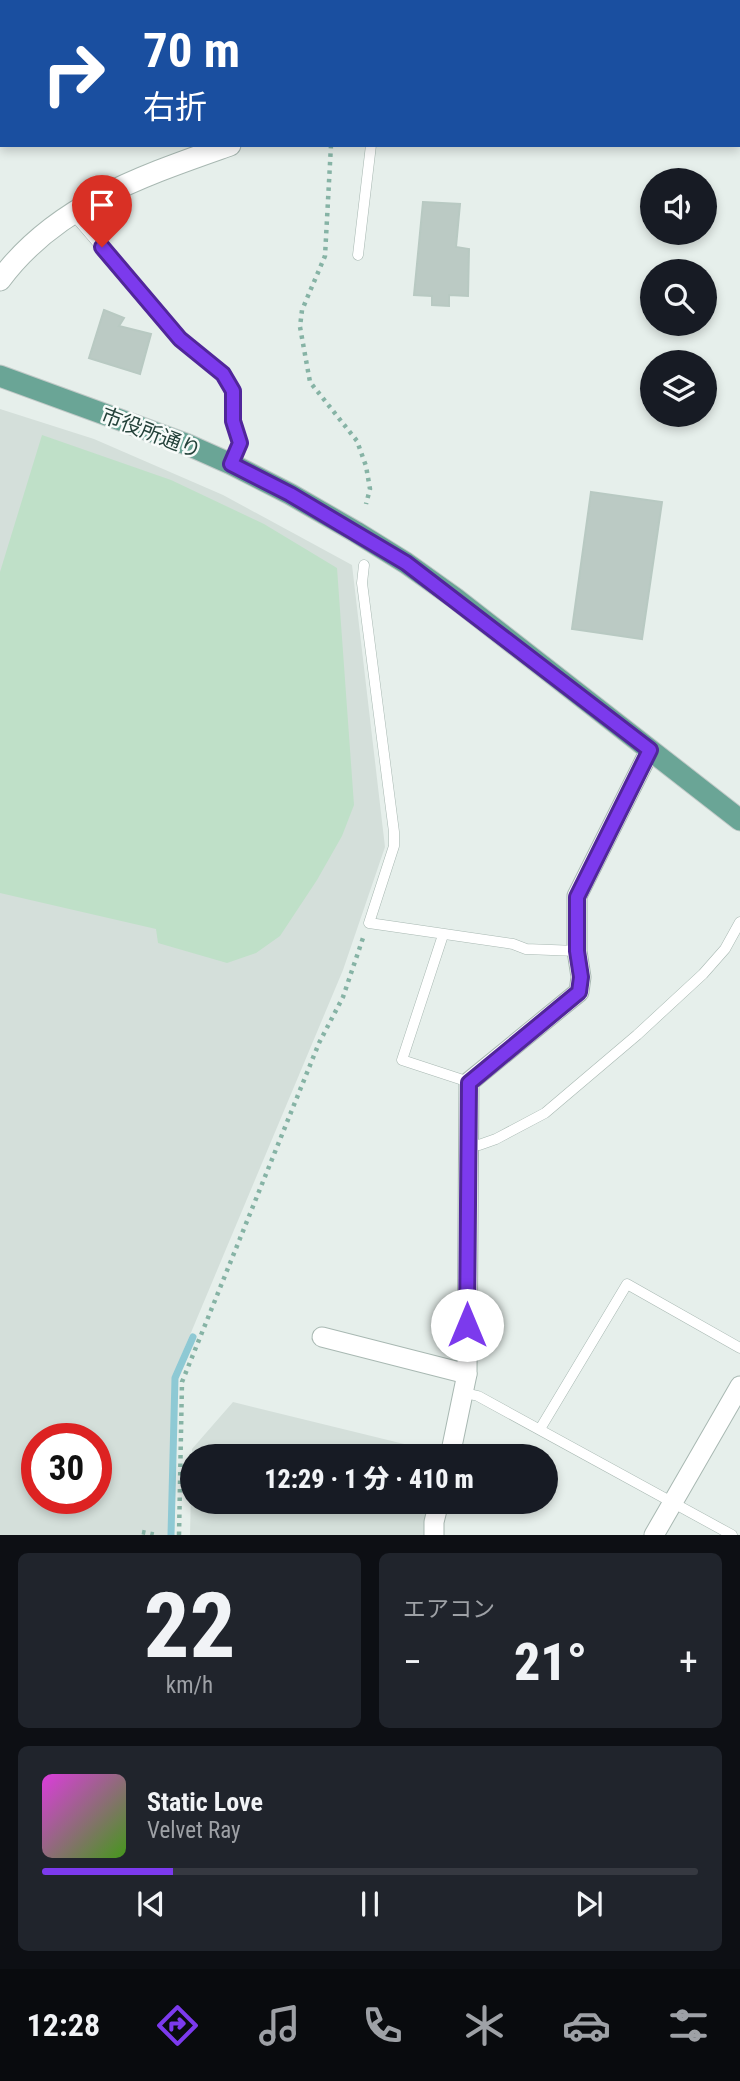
<!DOCTYPE html>
<html lang="ja">
<meta charset="utf-8">
<style>
:root{--surface:#171b24;--page:#20242c;--text:#f1f3f6;--muted:#9ea1a6;--line:#363941;--accent:#7c3aed}
body{margin:0;font-family:"Roboto Condensed","Noto Sans JP",sans-serif;background:var(--page);color:var(--text);height:100vh;display:flex;flex-direction:column;font-size:26px;white-space:nowrap}
*{box-sizing:border-box;margin:0}
p{font-size:23px;color:var(--muted)}
.icon{flex:none;width:38px;height:38px;fill:none;stroke:currentColor;stroke-width:2;stroke-linecap:round;stroke-linejoin:round}
.map{position:relative;height:1535px;overflow:hidden}
.drawer{display:flex;flex-direction:column;gap:18px;padding:18px;background:#0d0f14;flex:1}
.drawer>*{flex:none}
.hud{position:absolute;left:0px;top:0px;width:740px;height:147px;box-shadow:0 4px 10px #0003;background:#1a4fa0;color:#fff;overflow:hidden}
.fabs{position:absolute;left:640px;top:168px;display:grid;gap:14px}
.fabs a{display:grid;place-items:center;width:77px;height:77px;border-radius:50%;background:var(--surface);box-shadow:0 4px 10px #0003;font-size:35px}
.speed{position:absolute;left:21px;top:1423px;display:flex;gap:14px;font-size:35px;font-weight:700;text-align:center}
.speed>*{display:grid;place-content:center;width:91px;height:91px;border-radius:50%;background:var(--surface);box-shadow:0 4px 10px #0003;line-height:1}
.speed .limit{border:10px solid #d22;background:#fff;color:#111}
.pin{position:absolute;display:grid;place-items:center;width:60px;height:60px;color:#fff;margin:-72px -30px;border-radius:50% 50% 50% 0;rotate:-45deg;box-shadow:0 0 7px #0007}
.pin .icon{rotate:45deg}
.me{position:absolute;width:77px;margin:-38px;rotate:0deg;stroke-linejoin:round;filter:drop-shadow(0 0 5px #0008)}
.turn{display:flex;align-items:center;gap:24px;height:147px;padding:0 28px;font-size:32px}
.turn .icon{width:91px;height:91px;stroke-width:2.5}
.turn b{display:block;font-size:49px;line-height:60px}
.big{font-size:52px;font-weight:800;line-height:1.1}
.drawer .tile{flex:1;display:flex;flex-direction:column;justify-content:center;gap:10px;min-width:0;padding:0 24px;border-radius:10px;background:var(--page)}
.drawer .dial{align-items:center;gap:0}
.dial b{font-size:91px;line-height:1}
.song{display:flex;align-items:center;gap:21px}
.cover{width:84px;height:84px;border-radius:10px;background:linear-gradient(135deg,hsl(300 70% 55%),hsl(100 70% 35%))}
.played{height:7px;border-radius:4px;background:linear-gradient(90deg,var(--accent) 20%,var(--line) 20%)}
.keys{display:flex;justify-content:space-around;direction:ltr}
.heat{display:flex;justify-content:space-between;align-items:center;font-size:38px;direction:ltr}
.drawer .tiles{flex:1;display:grid;gap:18px;grid-template-columns:1fr 1fr}
.tile:last-child{grid-column:span 2}
.trip{position:absolute;left:180px;top:1444px;width:378px;height:70px;border-radius:35px;background:var(--surface);box-shadow:0 4px 10px #0003;font-weight:800;line-height:70px;text-align:center}
.tab-bar{display:flex;height:112px;justify-content:space-around;align-items:center;background:#090b0e;color:var(--muted)}
.tab-bar .icon{width:49px;height:49px}
.tab-bar .current{color:var(--accent)}
.tab-bar b{font-size:32px;color:var(--text)}
.map>svg:first-child{display:block}
.built{fill:#d4dfda;fill-rule:evenodd}
.green{fill:#bfe0c8}
.lines{fill:none;stroke-linecap:round;stroke-linejoin:round}
.stream{stroke:#8ec9d4;stroke-width:7}
.building{fill:#bbcac4;stroke:#b8c9c2;stroke-width:2}
.service-casing{stroke:#a8b8b2;stroke-width:11}
.minor-casing{stroke:#a8b8b2;stroke-width:21}
.tertiary-casing{stroke:#a8b8b2;stroke-width:23}
.primary-casing{stroke:#c2cac8;stroke-width:23}
.path{stroke:#86b3a5;stroke-width:4.5;stroke-dasharray:3.5 5;stroke-linecap:butt}
.service{stroke:#fff;stroke-width:10}
.minor{stroke:#fff;stroke-width:19}
.tertiary{stroke:#fff;stroke-width:21}
.primary{stroke:#6aa596;stroke-width:21}
.route-casing{stroke:#51269a;stroke-width:18}
.route{stroke:#7c3aed;stroke-width:12}
.labels{text-anchor:middle;dominant-baseline:central;stroke-width:5;stroke-linejoin:round;paint-order:stroke}
.street-label{font-size:21px;fill:#24423a;stroke:#f7fbf9}
</style>
<div class="map">
<svg width="740" height="1535" viewBox="0 0 740 1535">
<rect width="100%" height="100%" fill="#e6efeb"/>
<g class="built">
<path d="M0,409l94,30 129,56 129,70 33,282 -42,123 -166,396 -5,16 -3,153h-169zM37,1438h59v60h-59z"/>
<path d="M233,1402l212,52v2h-253v46h241l-8,33h-235l2,-86z"/>
</g>
<path class="green" d="M42,435l129,45 93,44 73,44 17,237 -12,31 -25,44 -37,56 -24,17 -29,10 -69,-20 -2,-14 -156,-36v-321z"/>
<g class="lines">
<path class="stream" d="M171,1535l4,-157 18,-41"/>
</g>
<g class="building">
<path d="M423,202l37,2 -4,43 13,2 -1,47 -19,-1v11l-17,-1v-9l-18,-1z"/>
<path d="M104,310l20,8 -5,8 32,8 -11,40 -51,-16z"/>
<path d="M591,492l71,10 -20,137 -70,-10z"/>
</g>
<g class="lines">
<defs>
<g id="service">
<path d="M142,0l2,2"/>
<path d="M472,2l3,-2"/>
<path d="M72,213l108,126 43,35 10,17 2,16 -2,14 7,22 -9,21"/>
<path d="M358,255l13,-110"/>
<path d="M364,565l-2,18 32,249v14l-25,77 144,21 13,5 51,2"/>
<path d="M443,935l-41,125 67,22"/>
<path d="M469,1144l10,1 17,-6 49,-26 92,-78 66,-61 22,-25 15,-27"/>
<path d="M465,1393l13,3 254,139"/>
<path d="M540,1429l87,-145 113,64"/>
</g>
<g id="minor">
<path d="M231,0v2"/>
<path d="M696,0l1,2"/>
<path d="M342,2v-2"/>
<path d="M738,68l2,2"/>
<path d="M738,89l2,-1"/>
<path d="M322,1337l145,37"/>
<path d="M450,1456l17,-82 2,-292 110,-90 2,-15 -4,-26v-55l73,-146"/>
<path d="M434,1535v-13l5,-20"/>
<path d="M654,1535l86,-149"/>
</g>
<g id="tertiary">
<path d="M547,2l4,-2"/>
<path d="M0,280c56,-76 145,-105 230,-135"/>
</g>
<path id="primary" d="M0,376l186,68 45,20 59,30 66,38 50,31 49,35 285,222"/>
</defs>
<use href="#service" class="service-casing"/>
<use href="#minor" class="minor-casing"/>
<use href="#tertiary" class="tertiary-casing"/>
<use href="#primary" class="primary-casing"/>
<g class="path">
<path d="M331,145l-6,111 -23,54 -2,17 10,55 47,59 9,25 4,23 -4,15"/>
<path d="M142,1532l14,3"/>
<path d="M179,1535l3,-153 137,-339 24,-46 21,-62"/>
</g>
<use href="#service" class="service"/>
<use href="#minor" class="minor"/>
<use href="#tertiary" class="tertiary"/>
<use href="#primary" class="primary"/>
</g>
<g class="lines">
<defs>
<path id="route" d="M102,247l78,92 43,35 10,17v30l7,22 -9,21 59,30 116,69 244,187 -73,147v54l4,26 -2,15 -110,91 -2,242"/>
</defs>
<use href="#route" class="route-casing"/>
<use href="#route" class="route"/>
</g>
<g class="labels">
<g class="street-label">
<text transform="translate(151 433) rotate(21)">市役所通り</text>
</g>
</g>
</svg>
<div class="fabs">
<a><svg class="icon" aria-label="sound" viewBox="0 0 24 24"><path d="M4 9h4l5-4v14l-5-4H4zM17 9q2 3 0 6"/></svg></a>
<a><svg class="icon" aria-label="search" viewBox="0 0 24 24"><circle cx="10" cy="10" r="6"/><path d="M15 15l6 6"/></svg></a>
<a><svg class="icon" aria-label="layers" viewBox="0 0 24 24"><path d="M12 4l9 5-9 5-9-5zM3 14l9 5 9-5"/></svg></a>
</div>
<div class="speed"><div class="limit">30</div></div>
<div class="pin" style="left:102px;top:247px;background:#d93025"><svg class="icon" aria-label="arrive" viewBox="0 0 24 24"><path d="M6 21V4h12l-3 4 3 4H6"/></svg></div>
<svg class="me" style="left:467px;top:1325px" viewBox="-20 -20 40 40"><circle r="19" fill="#fff"/><path d="M0-13L10 11 0 6-10 11z" fill="#7c3aed"/></svg>
<div class="trip">12:29 · 1 分 · 410 m</div>
<div class="hud">
<div class="turn"><svg class="icon" aria-label="right" viewBox="0 0 24 24"><path d="M7 20v-9h11M14 6l5 5-5 5"/></svg><div><b>70 m</b>右折</div></div>
</div>
</div>
<section class="drawer">
<div class="tiles">
<div class="tile dial"><b>22</b><p>km/h</p></div>
<div class="tile"><p>エアコン</p>
<div class="heat"><a>−</a><b class="big">21°</b><a>+</a></div>
</div>
<div class="tile">
<div class="song"><i class="cover"></i><div><b>Static Love</b><p>Velvet Ray</p></div></div>
<div class="played"></div>
<div class="keys"><svg class="icon" aria-label="previous" viewBox="0 0 24 24"><path d="M18 5L8 12l10 7zM5 5v14"/></svg><svg class="icon" aria-label="pause" viewBox="0 0 24 24"><path d="M8 5v14M16 5v14"/></svg><svg class="icon" aria-label="next" viewBox="0 0 24 24"><path d="M6 5l10 7-10 7zM19 5v14"/></svg></div>
</div>
</div>
</section>
<nav class="tab-bar">
<b>12:28</b>
<svg class="icon current" aria-label="directions" viewBox="0 0 24 24"><path d="M12 3l9 9-9 9-9-9zM9 14v-3h6M13 9l2 2-2 2"/></svg>
<svg class="icon" aria-label="music" viewBox="0 0 24 24"><path d="M9 18V5l10-2v13"/><circle cx="6" cy="18" r="3"/><circle cx="16" cy="16" r="3"/></svg>
<svg class="icon" aria-label="phone" viewBox="0 0 24 24"><path d="M5 4h4l2 5-3 2q2 4 5 5l2-3 5 2v4C11 20 4 13 5 4z"/></svg>
<svg class="icon" aria-label="climate" viewBox="0 0 24 24"><path d="M12 3v18M4 7l16 10M4 17L20 7"/></svg>
<svg class="icon" aria-label="car" viewBox="0 0 24 24"><path d="M5 17H2v-5l4-1 3-4h7l3 4 3 1v5h-3M9 17h6M6 11h13"/><circle cx="7" cy="17" r="2"/><circle cx="17" cy="17" r="2"/></svg>
<svg class="icon" aria-label="filters" viewBox="0 0 24 24"><path d="M4 7h16M4 17h16"/><circle cx="9" cy="7" r="2"/><circle cx="15" cy="17" r="2"/></svg>
</nav>
